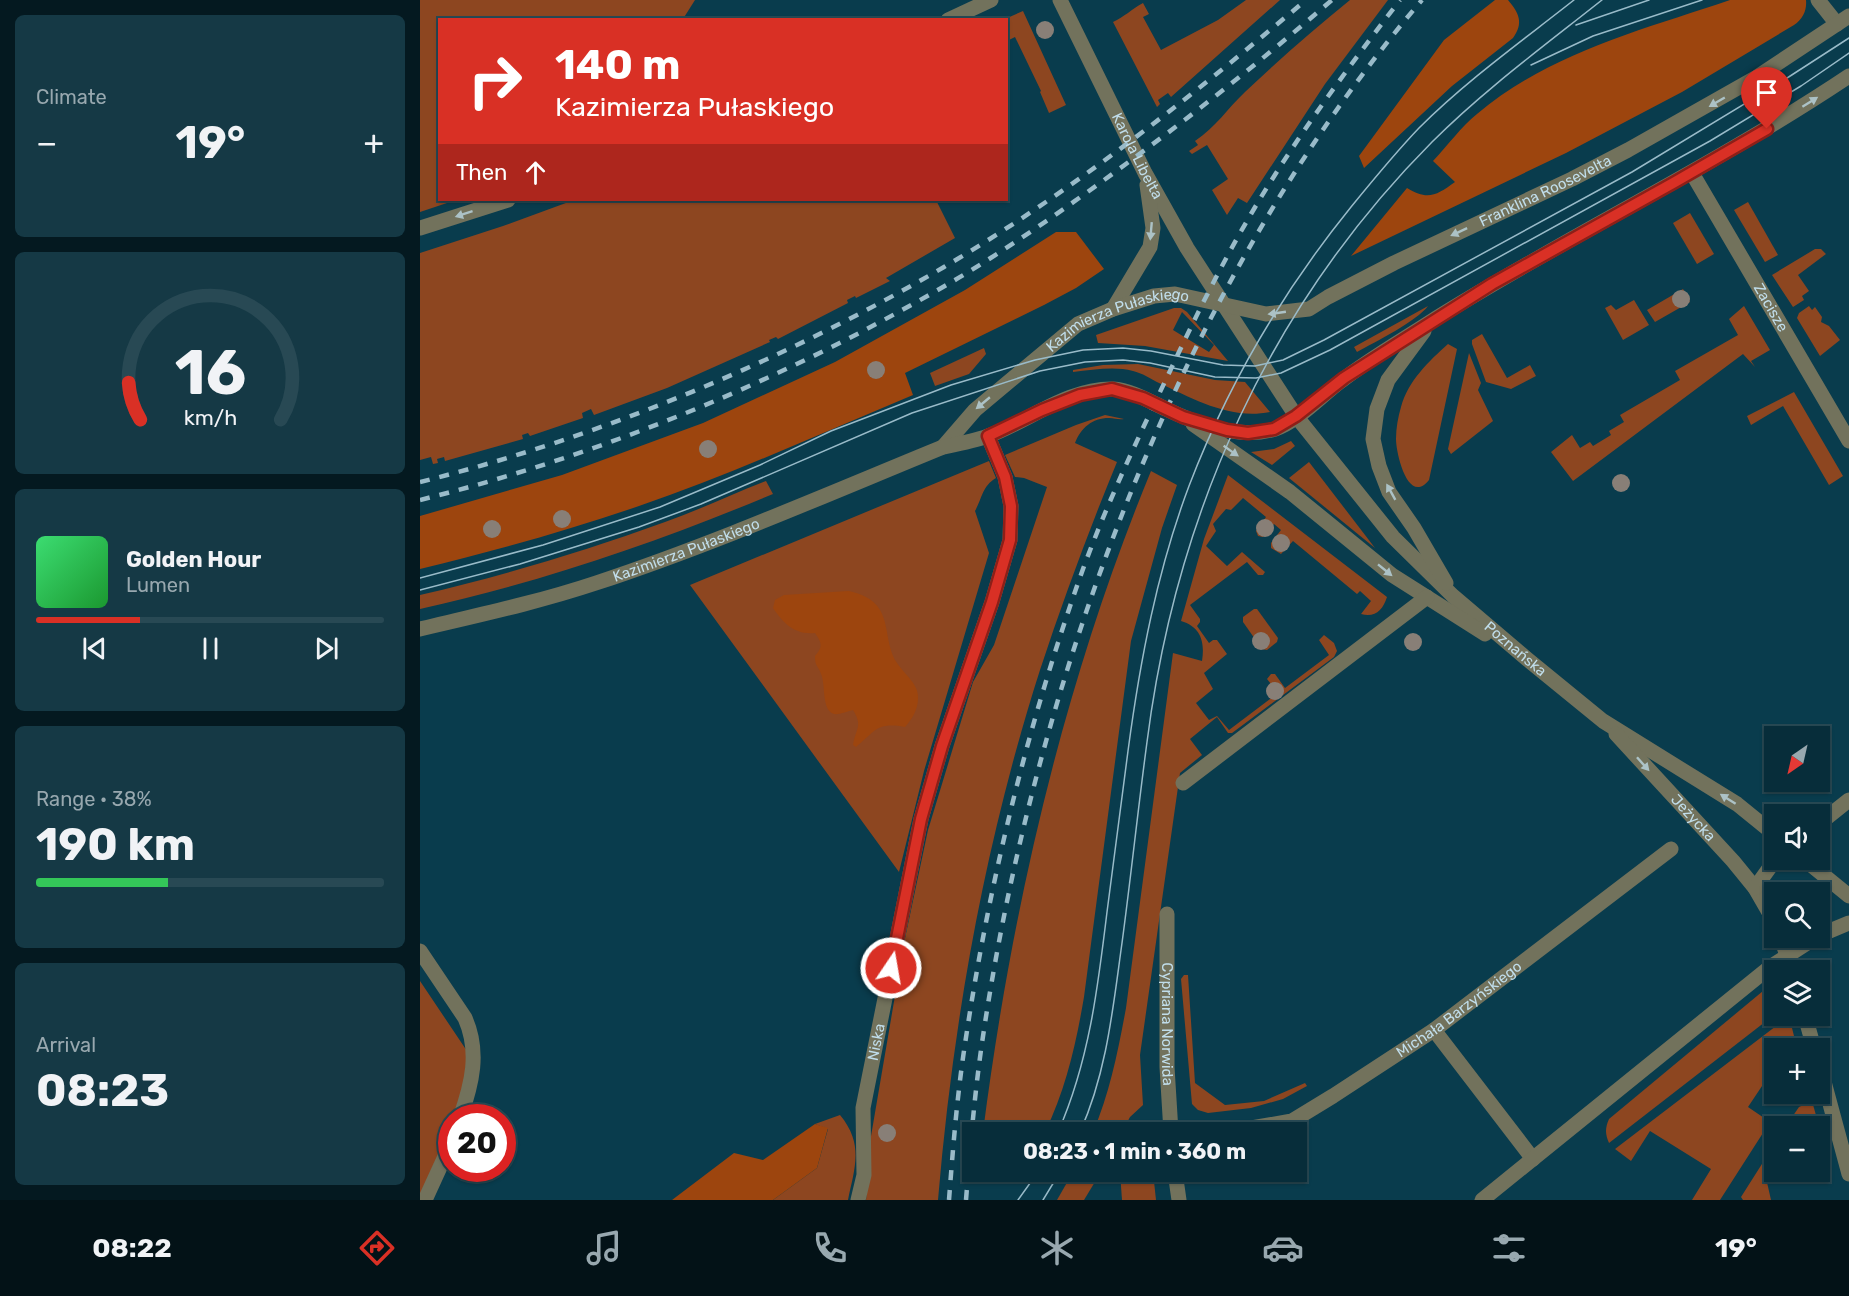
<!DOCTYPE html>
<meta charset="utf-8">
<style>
:root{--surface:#072d3a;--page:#153945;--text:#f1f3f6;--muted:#98a8af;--line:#284954;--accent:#d93025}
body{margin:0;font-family:Rubik,sans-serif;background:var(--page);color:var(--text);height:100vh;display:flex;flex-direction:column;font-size:22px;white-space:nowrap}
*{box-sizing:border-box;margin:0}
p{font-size:20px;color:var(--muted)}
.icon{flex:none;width:33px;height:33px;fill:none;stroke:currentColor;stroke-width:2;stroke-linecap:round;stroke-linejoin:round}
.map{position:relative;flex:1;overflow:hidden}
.panel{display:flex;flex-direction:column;gap:15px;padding:15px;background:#041920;width:420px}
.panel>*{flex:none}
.top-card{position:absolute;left:18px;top:18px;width:570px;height:183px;border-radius:0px;box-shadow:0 2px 4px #0004,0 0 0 2px var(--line);background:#d93025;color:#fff;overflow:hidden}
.needle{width:39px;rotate:214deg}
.buttons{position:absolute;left:1344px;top:726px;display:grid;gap:12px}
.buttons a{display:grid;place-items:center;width:66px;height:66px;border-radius:0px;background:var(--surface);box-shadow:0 2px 4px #0004,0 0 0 2px var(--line);font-size:30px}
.speed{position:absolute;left:18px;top:1104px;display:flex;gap:12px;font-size:30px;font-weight:700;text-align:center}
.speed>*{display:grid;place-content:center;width:78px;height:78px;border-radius:50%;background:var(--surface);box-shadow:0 2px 4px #0004,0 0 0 2px var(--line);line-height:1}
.speed .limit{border:9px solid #d22;background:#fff;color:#111}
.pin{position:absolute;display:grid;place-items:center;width:51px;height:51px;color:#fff;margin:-62px -26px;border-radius:50% 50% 50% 0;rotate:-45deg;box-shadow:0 0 6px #0007}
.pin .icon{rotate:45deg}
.me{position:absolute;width:66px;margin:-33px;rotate:12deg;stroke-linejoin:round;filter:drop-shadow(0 0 4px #0008)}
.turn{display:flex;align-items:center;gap:21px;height:126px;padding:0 18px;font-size:27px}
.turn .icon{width:78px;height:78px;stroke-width:2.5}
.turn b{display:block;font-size:42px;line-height:51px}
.then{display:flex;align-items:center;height:57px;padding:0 18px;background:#0003;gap:12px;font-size:22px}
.big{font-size:45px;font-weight:700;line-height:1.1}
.panel .widget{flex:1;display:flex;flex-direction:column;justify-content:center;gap:9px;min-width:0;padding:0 21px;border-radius:9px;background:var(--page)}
.panel .dial{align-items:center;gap:0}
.dial svg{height:156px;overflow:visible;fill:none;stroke:var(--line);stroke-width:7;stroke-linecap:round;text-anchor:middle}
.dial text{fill:var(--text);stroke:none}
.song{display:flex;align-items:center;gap:18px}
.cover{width:72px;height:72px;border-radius:9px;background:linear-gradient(135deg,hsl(140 70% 55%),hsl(130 70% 35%))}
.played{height:6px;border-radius:3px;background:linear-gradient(90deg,var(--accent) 30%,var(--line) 30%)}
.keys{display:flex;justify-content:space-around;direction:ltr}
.heat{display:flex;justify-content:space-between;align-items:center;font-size:33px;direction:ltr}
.charge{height:9px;border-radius:4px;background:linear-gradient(90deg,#34c759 38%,var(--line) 0)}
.trip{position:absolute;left:542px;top:1122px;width:345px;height:60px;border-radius:0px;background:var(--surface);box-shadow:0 2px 4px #0004,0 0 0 2px var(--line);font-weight:700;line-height:60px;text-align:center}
.tabs{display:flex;height:96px;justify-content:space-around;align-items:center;background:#031217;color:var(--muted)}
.tabs .icon{width:42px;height:42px}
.tabs .selected{color:var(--accent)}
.tabs b{font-size:27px;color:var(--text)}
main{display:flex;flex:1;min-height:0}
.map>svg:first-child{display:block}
.green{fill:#8d4620;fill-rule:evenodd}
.forest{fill:#9d450e}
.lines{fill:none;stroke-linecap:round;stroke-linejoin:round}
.minor{stroke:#72725c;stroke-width:15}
.tram{stroke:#99bbc9;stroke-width:1.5}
.rail{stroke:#99bbc9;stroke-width:4.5;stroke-dasharray:10 10;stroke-linecap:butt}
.tree{fill:#887f77}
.oneway{fill:#acc2c6}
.route-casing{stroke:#8d1f18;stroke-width:15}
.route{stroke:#d93025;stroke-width:10}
.labels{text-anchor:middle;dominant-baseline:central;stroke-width:6;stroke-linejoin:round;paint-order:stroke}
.street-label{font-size:15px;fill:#c0ddea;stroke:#07212b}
</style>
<main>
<section class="panel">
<div class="widget"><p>Climate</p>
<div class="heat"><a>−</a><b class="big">19°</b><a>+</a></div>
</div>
<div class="widget dial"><svg viewBox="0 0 100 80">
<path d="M14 69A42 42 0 1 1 86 69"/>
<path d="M14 69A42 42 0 0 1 8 50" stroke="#d93025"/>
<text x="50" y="56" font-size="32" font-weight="700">16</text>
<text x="50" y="72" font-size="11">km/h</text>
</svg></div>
<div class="widget">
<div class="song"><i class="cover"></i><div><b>Golden Hour</b><p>Lumen</p></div></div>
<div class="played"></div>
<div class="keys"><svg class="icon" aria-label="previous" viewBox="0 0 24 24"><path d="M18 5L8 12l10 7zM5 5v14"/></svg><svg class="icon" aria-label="pause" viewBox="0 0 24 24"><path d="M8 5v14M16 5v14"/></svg><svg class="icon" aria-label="next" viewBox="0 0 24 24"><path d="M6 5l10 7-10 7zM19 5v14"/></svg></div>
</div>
<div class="widget"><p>Range · 38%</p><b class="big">190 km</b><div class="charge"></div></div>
<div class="widget"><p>Arrival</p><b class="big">08:23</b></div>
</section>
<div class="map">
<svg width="1429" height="1200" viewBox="0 0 1429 1200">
<rect width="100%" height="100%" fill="#093c4d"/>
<g class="green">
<path d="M0,0h275l-12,19 -243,1v180h16l-36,12z"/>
<path d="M826,0h34l-109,97 -3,-4 -10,7 2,4 -3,3 -44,-85c11,-5 19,-13 30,-19l6,11 -6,3 18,33 57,-30z"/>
<path d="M930,0h38l-63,84 -78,119 -9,-5 -11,17 -15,-25 16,-11 -21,-34 -15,9 -3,-3 9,-6 -3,-4c21,-14 32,-32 50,-49 34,-32 69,-63 105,-92z"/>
<path d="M603,11l43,94 -17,8 -9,-21 1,-1 -26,-54 -8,4 -1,-21 -1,-1z"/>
<path d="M154,200h362l19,38 -69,40 4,3 -34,17 -1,-2 -8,4 1,3 -70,36 -2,-2 -7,3 1,2 -103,46 -73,27 -3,-6 -9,4 1,5 -53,18 -2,-3 -6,2 1,4 -78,22 -1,-4 -7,2 1,4 -5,1 -2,-7 -11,3v-207l83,-27z"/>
<path d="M1328,202l30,53 -13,7 -31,-52z"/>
<path d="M1270,213l24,41 -17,10 -24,-41z"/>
<path d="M1395,249h6l5,5 -28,21 11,16 -7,5 2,4 -11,7 -21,-32z"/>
<path d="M1263,289l7,13 -35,20 -8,-12z"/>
<path d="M1214,300l15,25 -26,15 -18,-32 6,-3 5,5z"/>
<path d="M1008,306c-11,15 -53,36 -71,46l-3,-5z"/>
<path d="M1324,306l26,44 -19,11 4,6 -12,-13 -170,127 -22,-29 21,-17 8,13 10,-6 3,4 18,-11 -2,-4 15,-9 -4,-7 60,-35 -5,-9 63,-36 -9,-16z"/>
<path d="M1389,306l3,4 3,-3 7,10 -1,5 8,4 11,14 -20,16 -23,-38 2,-5z"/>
<path d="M754,308h7l6,4 41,49 -83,-15 -47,-3 -2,-8zM762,312l32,33 -5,7 -36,-22z"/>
<path d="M1062,334l25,44 23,-13 6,11 -25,13 -25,-7 -14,-38v-4z"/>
<path d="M1028,344l9,5 -28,131c-21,26 -33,-27 -33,-41 0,-11 2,-22 5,-32 7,-26 28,-46 47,-63z"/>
<path d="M564,348l2,6 -17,20 -34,12 -5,-13z"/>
<path d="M1049,353l12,30 -3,7 15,31 -42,33 -3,-5z"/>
<path d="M718,364l77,16 30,2 25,30c-40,8 -76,-13 -111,-29 -8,-4 -17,-10 -26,-12 -19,-5 -40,-1 -60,1v-2l30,-5z"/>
<path d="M1374,392l49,84 -14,9 -46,-79 -32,19 -4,-9z"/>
<path d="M685,415l19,4c-6,1 -9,-1 -15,-1 -17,0 -28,10 -34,25l42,19c-28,68 -54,138 -77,208 -55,172 -87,351 -102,530h-72l4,-58 34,-199 24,-113 45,-148 21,-37 53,-158 -23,-9 -9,-1 -10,-22 71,-30z"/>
<path d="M871,441l4,5 -23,19 -21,-13 23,-3z"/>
<path d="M569,461l7,17c-14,8 -14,21 -21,33l14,42 -65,218 -25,101 -209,-287z"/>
<path d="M889,462l66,86 -86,-70z"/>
<path d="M731,471l26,14 -15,43 -31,113 -47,356c-8,47 -18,92 -39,135h-62c29,-226 81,-450 168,-661z"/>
<path d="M808,475l159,122c-4,13 -12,21 -26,17l10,-13 -11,-10 -3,3 -64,-53 -12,13 -10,-6v-5l10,-13 -7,-6 -11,13 -5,-1 -2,-5 10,-14 -23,-19 -12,12 -5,-1 -13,15 3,7 -10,15 21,20 15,-14 23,20 -2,3h-5l-11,-13 -57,43 10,14v3l-3,4 12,17 4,-3h4l10,14 -23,19 9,16 -17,14 13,17 8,-4 12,14 49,-37 -11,-14 4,-5h4l10,14 44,-33 -10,-15 5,-5 10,8 3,8 -3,6 -102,76h-4l-11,-16 -27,22 12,16 -22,18 -40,282 3,50 -13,12 -8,15h-29c17,-40 25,-81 33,-124l47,-355 29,8c3,-19 -1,-34 -21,-40l23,-82z"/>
<path d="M346,481l7,13c-115,48 -231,88 -353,115v-14c83,-19 165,-44 245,-73 34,-12 67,-28 101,-41z"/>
<path d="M834,609h3l21,29 -1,4 -10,8 -5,-1 -19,-27v-5z"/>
<path d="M764,975h4l7,108 30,22 39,-4 41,-18 2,3 -24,13 -32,9 -43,5 -10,-3 -6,-6 -11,-125z"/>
<path d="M0,981l47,70 -2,30 -12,36 -1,1 -9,26 -23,51z"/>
<path d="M1349,986l5,6v23l-165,128c-4,-9 -4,-15 0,-24z"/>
<path d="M1369,1016l8,32h-23v41l-2,3 -10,-6 -14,21 22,15 -50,78h-28l19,-31 -61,-38 -19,30 -16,-12z"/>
<path d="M1392,1101l7,25h-33l13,-19z"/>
<path d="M420,1115c24,29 15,52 8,85h-75l44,-32 11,-39 -13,-5z"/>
<path d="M1354,1145v15l-10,9 7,31h-28l-2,-3z"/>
<path d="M653,1172h28l-17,28h-27z"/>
<path d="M700,1172h33l3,28h-34z"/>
</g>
<g class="forest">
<path d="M1075,0h13c11,13 16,23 5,38l-61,48 -88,82 -5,-12 85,-116z"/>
<path d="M1310,0h76c1,10 -3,19 -12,25l-112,67 -116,61 -215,103 56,-68c21,13 30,7 48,-6l-22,-21c15,-16 28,-34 44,-47 72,-61 165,-84 253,-114z"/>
<path d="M636,232h20l28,37 -28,19 -32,17 -139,68 8,22c-91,38 -181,79 -274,111 -72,25 -146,45 -219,63v-53l142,-41 141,-52 132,-61 130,-72z"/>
<path d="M429,591c12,3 24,7 31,19 9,15 6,37 17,53 7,11 22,21 21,35 0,12 -6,21 -13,29 -29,-5 -29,4 -49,20l-3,-2c3,-17 10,-19 0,-35 -5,1 -14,5 -19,4 -13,-4 -8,-30 -13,-40 -3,-9 -6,-7 -6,-18 8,-9 7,-13 0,-23 -20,2 -31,-9 -42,-25l2,-8 9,-5z"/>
<path d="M395,1124l13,4 -11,40 -44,32h-101l62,-47 29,7z"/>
</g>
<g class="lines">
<g class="minor">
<path id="s1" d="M640,0l85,173 42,75 109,168 97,121 60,59 74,63 76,62 134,83 37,30"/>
<path d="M1398,0l19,24"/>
<path d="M528,20l43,-20"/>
<path id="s2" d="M1272,173l157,268"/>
<path d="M0,228l88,-28"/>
<path d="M693,309l37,-62 3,-19 -6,-43"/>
<path d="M1004,331l-36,49 -11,29 -4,30 6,27 10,26 25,36 32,55"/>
<path d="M773,424l97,68 102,83 93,59"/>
<path id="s3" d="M523,447l32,-37 103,-86 35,-15 41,-13 21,-2 91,20 43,-5 19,-12 66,-34 178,-84 56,-29 129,-73 92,-61"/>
<path id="s4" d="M0,629c59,-14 119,-27 176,-46 118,-39 232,-89 347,-136 15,-3 31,-6 45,-11 41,-15 80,-48 125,-47 18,1 36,12 53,20 31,15 74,31 109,20 22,-7 47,-34 66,-48 27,-21 58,-39 86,-57 138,-87 286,-157 422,-248"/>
<path id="s5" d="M1196,734l117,127 22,27 19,33"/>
<path d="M763,783l244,-186"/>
<path d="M1400,823l29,-23"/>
<path d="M1385,860l44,36"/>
<path d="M1335,888l20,-28"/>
<path id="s6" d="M747,914v153l4,65"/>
<path d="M1400,935l29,-12"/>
<path d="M1361,938l11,32"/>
<path d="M0,951l45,67c15,34 7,66 -5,100"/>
<path d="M1385,1016l9,32"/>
<path d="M1014,1030l99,129"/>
<path d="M1400,1067l29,107"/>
<path id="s7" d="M808,1132l64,-11 41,-25 101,-66 237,-181"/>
<path d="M755,1172l4,28"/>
<path d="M5,1200l27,-59"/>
<path id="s8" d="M438,1200l6,-25 -1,-67 58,-289 21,-73 50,-144 18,-62 1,-34 -6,-29 -17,-41"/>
<path d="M1062,1200l288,-233 45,-29"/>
</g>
<g class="tram">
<path d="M1156,25l73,-25"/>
<path d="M1111,65l62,-29 109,-36"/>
<path d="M0,578l123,-33 117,-38 100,-42 71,-34 120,-46 84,-25 48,-10 40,-2 28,3 72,14 32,1 28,-6 41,-20 308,-168 152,-92 65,-42"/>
<path d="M0,590l100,-26 119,-37 62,-23 211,-91 128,-42 45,-9 38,-2 27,3 65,14 41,1 25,-5 49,-23 380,-209 91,-55 48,-33"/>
<path d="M638,1132c31,-70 40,-145 49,-220 7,-54 14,-107 21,-161 12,-90 29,-180 61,-265 39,-102 94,-195 162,-279 22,-27 44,-54 68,-79 47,-47 103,-87 155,-128"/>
<path d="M660,1132c27,-60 33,-125 42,-189 9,-67 16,-134 25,-201 29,-228 122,-436 285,-600 52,-52 112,-96 170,-142"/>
<path d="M598,1200l20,-28"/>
<path d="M623,1200l17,-28"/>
</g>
<g class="rail">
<path d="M0,482c181,-45 363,-121 524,-215 129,-76 248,-171 362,-267"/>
<path d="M0,500c188,-47 368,-122 535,-220 62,-37 121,-79 179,-122 68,-50 134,-103 198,-158"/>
<path d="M529,1200c4,-52 8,-104 16,-156 24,-162 63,-321 118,-475 25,-68 56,-133 87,-198 25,-53 51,-106 81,-157 44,-75 96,-145 149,-214"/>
<path d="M546,1200c4,-50 8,-100 15,-150 52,-366 199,-767 441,-1050"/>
</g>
</g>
<g class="tree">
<circle cx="625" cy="30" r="9"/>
<circle cx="1261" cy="299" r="9"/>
<circle cx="456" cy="370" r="9"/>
<circle cx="288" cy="449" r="9"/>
<circle cx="1201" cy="483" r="9"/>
<circle cx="142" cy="519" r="9"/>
<circle cx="845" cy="528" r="9"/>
<circle cx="72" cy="529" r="9"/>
<circle cx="861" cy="543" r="9"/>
<circle cx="841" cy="641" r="9"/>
<circle cx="993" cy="642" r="9"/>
<circle cx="855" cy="691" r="9"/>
<circle cx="467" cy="1133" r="9"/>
</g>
<defs><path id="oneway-solid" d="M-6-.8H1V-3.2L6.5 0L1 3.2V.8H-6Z" transform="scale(1.5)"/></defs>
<g class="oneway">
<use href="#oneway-solid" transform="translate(1297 102) rotate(150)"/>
<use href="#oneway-solid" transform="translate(1390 102) rotate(-32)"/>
<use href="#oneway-solid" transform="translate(44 214) rotate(162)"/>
<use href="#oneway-solid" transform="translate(731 231) rotate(95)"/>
<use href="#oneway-solid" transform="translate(1039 232) rotate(155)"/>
<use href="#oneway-solid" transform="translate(857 313) rotate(172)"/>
<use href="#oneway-solid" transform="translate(563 403) rotate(140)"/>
<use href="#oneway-solid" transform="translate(811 451) rotate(35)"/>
<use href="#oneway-solid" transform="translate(971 492) rotate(-119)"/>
<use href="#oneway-solid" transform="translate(965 570) rotate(39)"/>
<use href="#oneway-solid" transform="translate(1223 764) rotate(48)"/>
<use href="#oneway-solid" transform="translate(1308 799) rotate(-148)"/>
</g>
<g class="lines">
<defs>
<path id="route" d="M471,968l30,-149 21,-73 50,-144 18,-62 1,-34 -6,-29 -17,-41 54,-26 38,-15 32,-6 31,9 40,19 44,13 21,3 26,-4 22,-13 48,-38 148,-94 183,-102 92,-53"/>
</defs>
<use href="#route" class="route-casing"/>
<use href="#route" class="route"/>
</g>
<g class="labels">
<g class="street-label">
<text stroke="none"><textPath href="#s1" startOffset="174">Karola Libelta</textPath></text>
<text stroke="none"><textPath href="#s3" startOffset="686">Franklina Roosevelta</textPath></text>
<text stroke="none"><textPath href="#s2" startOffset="156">Zacisze</textPath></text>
<text stroke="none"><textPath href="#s3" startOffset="222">Kazimierza Pułaskiego</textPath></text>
<text stroke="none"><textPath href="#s4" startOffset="278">Kazimierza Pułaskiego</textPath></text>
<text stroke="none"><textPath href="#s1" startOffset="800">Poznańska</textPath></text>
<text stroke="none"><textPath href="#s5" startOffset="114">Jeżycka</textPath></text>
<text stroke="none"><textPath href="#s7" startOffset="266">Michała Barzyńskiego</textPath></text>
<text stroke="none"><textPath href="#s6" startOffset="110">Cypriana Norwida</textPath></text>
<text stroke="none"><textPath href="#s8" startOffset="160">Niska</textPath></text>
</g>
</g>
</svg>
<div class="buttons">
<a><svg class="needle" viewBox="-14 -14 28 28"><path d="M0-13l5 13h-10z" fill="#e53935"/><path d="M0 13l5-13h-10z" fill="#98a8af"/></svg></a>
<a><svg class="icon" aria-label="sound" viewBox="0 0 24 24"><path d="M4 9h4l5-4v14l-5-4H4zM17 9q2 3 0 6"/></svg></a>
<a><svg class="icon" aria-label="search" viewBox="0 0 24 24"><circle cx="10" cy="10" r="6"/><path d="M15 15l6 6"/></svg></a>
<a><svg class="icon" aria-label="layers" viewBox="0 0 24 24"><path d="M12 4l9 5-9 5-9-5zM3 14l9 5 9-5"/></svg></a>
<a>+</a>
<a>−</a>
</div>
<div class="speed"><div class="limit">20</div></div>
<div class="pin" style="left:1347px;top:129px;background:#d93025"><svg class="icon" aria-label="arrive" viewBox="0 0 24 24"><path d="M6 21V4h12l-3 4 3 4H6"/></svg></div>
<svg class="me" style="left:471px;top:968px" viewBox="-20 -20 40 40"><circle r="17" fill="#d93025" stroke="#fff" stroke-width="3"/><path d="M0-11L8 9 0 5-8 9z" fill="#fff"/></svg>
<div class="trip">08:23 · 1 min · 360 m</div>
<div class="top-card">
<div class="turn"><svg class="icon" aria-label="right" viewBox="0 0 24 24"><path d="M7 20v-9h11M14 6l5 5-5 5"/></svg><div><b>140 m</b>Kazimierza Pułaskiego</div></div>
<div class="then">Then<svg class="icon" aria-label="ahead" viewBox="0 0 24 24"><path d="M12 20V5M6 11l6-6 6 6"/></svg></div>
</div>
</div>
</main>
<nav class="tabs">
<b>08:22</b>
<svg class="icon selected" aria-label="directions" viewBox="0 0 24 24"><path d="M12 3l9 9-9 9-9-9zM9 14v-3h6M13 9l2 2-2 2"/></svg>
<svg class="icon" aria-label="music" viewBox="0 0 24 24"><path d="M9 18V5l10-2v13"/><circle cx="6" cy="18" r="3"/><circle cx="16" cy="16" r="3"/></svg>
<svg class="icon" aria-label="phone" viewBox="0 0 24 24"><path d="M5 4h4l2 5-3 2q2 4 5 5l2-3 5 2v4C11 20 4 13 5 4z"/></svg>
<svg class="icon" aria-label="climate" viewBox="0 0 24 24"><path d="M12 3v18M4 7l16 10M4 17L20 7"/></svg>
<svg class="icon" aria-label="car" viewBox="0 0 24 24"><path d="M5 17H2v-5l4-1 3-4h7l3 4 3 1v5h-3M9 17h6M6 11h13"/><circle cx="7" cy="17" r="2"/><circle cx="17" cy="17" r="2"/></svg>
<svg class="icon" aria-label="filters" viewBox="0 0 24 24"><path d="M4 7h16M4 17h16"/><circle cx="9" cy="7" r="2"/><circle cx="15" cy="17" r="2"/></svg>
<b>19°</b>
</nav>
